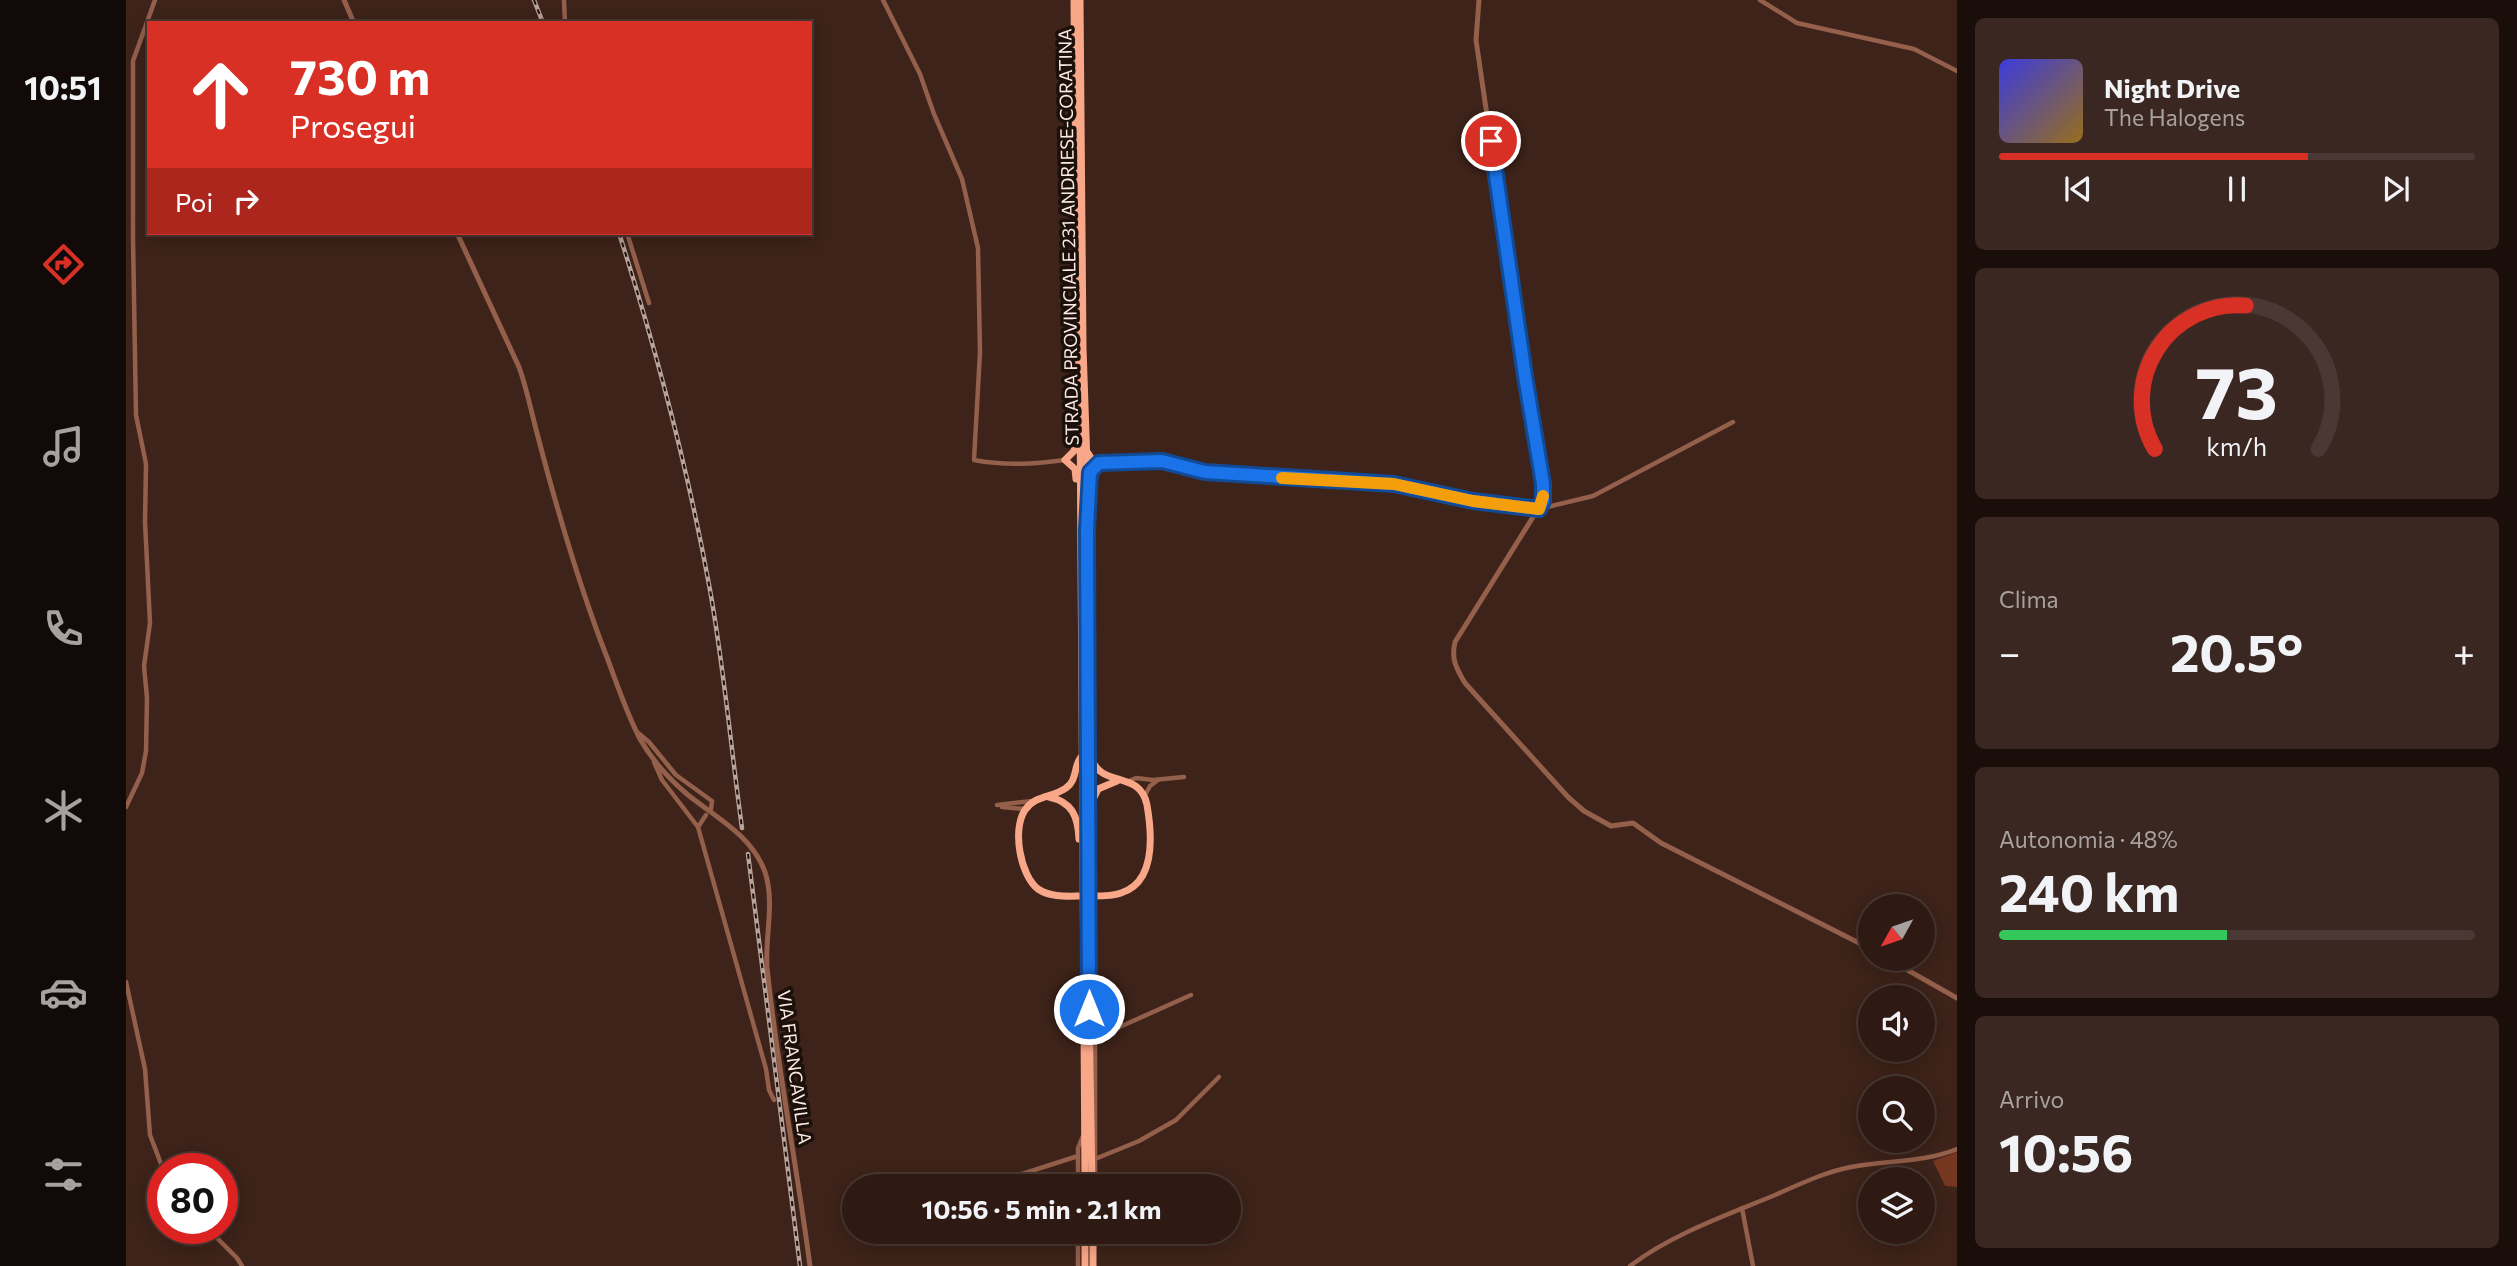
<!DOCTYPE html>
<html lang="it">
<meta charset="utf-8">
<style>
:root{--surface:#2e1a13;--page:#3a2721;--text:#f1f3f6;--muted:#a7a1a0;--line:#493833;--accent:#d93025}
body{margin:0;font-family:Commissioner,sans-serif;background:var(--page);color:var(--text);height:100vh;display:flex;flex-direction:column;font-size:26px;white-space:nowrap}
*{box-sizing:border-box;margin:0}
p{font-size:23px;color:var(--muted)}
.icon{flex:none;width:38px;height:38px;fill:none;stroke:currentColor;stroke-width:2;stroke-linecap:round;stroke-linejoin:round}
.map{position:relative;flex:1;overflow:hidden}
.side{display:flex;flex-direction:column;gap:18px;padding:18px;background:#190e0a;width:560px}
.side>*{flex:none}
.top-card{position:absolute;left:21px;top:21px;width:665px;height:214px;border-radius:0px;box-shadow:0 4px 18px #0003,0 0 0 2px var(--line);background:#d93025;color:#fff;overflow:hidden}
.needle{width:46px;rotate:230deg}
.controls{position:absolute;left:1732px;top:894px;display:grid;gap:14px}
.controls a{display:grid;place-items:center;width:77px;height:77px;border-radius:50%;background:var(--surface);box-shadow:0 4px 18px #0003,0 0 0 2px var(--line);font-size:35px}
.speed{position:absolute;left:21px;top:1153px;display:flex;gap:14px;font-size:35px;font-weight:700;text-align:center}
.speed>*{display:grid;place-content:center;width:91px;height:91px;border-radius:50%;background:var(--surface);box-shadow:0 4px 18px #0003,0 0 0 2px var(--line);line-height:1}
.speed .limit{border:10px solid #d22;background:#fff;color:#111}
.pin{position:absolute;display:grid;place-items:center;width:60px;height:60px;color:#fff;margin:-30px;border:4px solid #fff;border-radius:50%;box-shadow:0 2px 7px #0007}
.me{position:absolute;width:77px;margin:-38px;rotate:0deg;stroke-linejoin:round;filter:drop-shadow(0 0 5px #0008)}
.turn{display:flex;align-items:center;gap:24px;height:147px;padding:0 28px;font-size:32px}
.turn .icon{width:91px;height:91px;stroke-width:2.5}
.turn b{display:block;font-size:49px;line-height:60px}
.then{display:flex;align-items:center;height:66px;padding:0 28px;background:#0003;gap:14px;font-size:26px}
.big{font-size:52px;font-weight:700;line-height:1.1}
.side .widget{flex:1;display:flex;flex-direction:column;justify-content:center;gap:10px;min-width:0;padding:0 24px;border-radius:10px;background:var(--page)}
.side .dial{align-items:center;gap:0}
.dial svg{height:182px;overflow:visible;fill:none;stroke:var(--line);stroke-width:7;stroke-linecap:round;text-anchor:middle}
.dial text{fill:var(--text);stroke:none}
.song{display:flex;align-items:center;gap:21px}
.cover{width:84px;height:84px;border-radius:10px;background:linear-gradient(135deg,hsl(240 70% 55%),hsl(40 70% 35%))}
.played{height:7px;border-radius:4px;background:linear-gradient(90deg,var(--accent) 65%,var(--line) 65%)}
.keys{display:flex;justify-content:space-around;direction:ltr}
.heat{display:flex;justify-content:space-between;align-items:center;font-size:38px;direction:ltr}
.charge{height:10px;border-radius:5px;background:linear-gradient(90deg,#34c759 48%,var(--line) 0)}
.trip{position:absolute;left:716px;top:1174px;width:399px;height:70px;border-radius:35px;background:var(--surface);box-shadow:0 4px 18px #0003,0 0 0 2px var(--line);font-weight:700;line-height:70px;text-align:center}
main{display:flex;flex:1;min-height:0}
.tab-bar{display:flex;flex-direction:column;width:126px;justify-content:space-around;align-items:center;background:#120a08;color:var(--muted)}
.tab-bar .icon{width:49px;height:49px}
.tab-bar .selected{color:var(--accent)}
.tab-bar b{font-size:32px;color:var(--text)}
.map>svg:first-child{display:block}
.green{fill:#763720}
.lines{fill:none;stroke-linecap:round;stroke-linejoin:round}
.minor{stroke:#945f4b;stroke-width:4.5}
.tertiary{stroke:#945f4b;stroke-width:5}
.trunk{stroke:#f9a789;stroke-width:7}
.rail-casing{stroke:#b8a29a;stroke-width:4.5}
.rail{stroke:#1c100b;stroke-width:2;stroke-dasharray:5;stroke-linecap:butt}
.route-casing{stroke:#114b97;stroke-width:18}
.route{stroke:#1a73e8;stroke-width:12}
.slow{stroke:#f59e0b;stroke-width:12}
.labels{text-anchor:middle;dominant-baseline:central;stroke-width:7;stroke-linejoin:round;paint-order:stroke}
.street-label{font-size:18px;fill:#fce9e2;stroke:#1c100b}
</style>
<main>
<nav class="tab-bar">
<b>10:51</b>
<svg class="icon selected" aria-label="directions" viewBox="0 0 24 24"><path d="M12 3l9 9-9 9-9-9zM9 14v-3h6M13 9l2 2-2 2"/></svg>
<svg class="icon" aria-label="music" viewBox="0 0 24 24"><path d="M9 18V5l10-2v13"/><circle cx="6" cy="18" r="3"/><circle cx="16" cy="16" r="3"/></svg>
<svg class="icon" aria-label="phone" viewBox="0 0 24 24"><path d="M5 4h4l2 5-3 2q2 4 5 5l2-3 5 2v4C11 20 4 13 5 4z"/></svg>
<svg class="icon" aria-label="climate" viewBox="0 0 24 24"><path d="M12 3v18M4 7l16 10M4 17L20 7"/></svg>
<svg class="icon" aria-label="car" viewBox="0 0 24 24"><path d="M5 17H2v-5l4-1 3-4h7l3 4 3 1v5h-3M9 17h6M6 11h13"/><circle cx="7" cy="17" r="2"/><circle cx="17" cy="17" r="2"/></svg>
<svg class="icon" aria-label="filters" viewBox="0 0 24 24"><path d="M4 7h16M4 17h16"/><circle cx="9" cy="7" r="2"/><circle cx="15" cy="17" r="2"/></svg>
</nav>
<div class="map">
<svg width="1831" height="1266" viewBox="0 0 1831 1266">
<rect width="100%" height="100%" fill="#3d2319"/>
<path class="green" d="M1831,1152v35l-12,-1 -12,-25z"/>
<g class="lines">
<g class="minor">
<path d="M438,0l1,23"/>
<path d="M757,0l37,74 14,40 28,65 16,69 2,104 -6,108c31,6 60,4 91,0"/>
<path d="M1634,0l37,23 117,26 43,22"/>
<path d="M501,233l22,70"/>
<path d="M973,463l63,-2 43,11 189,12 79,17 66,8 54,-13 140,-74"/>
<path d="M511,732l12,10 27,33 36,26 -1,8"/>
<path d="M528,762l8,18 36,47 68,242 3,21 5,10"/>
<path d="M1003,781l7,-3 17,2 31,-3"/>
<path d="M1018,797l6,-11 8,-6"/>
<path d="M871,805l35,-4"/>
<path d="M0,807l16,-34 4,-22 1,-53 -3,-32 6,-43 -5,-101 1,-58 -10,-49 -3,-177v-177l22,-61"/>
<path d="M876,807l23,2"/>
<path d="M572,827l8,-12"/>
<path d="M0,982l19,87 5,66 13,34"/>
<path d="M963,1009l4,3 2,14v146"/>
<path d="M969,1038l96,-43"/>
<path d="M969,1159l44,-18 37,-21 43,-43"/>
<path d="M883,1178l69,-22"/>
<path d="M952,1186v-38l5,-12"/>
<path d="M1616,1208l11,58"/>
<path d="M81,1228l30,30 5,8"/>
<path d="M952,1232v34"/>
<path d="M1504,1266c42,-32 97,-51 145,-71 25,-11 50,-23 76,-28 36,-7 71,-4 106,-18"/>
</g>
<g class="tertiary">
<path d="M218,0l10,23"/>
<path d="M1353,0l-3,40 49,336 18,108v17l-88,141c-4,17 1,26 10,41l103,114 16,14 27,15 22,-3 28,20 210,106"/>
<path d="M331,233l62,134c8,22 12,44 18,66 20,77 42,153 71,227 10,27 19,54 32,79 12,21 29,40 48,56 29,23 64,41 77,77 10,30 0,64 2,95 10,100 30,199 43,299"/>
<path d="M1762,959l69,39"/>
</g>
<g class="trunk">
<path d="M948,0l3,351 3,56 4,600"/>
<path d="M954,0l3,347 4,117 2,545 3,177"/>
<path d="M950,441l-2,10 -9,9 10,9 1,10"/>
<path d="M962,453l5,8 6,2 -10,13"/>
<path d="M956,756c-9,9 -4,24 -16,32 -14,10 -31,7 -41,22 -13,19 -5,65 13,79 13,9 31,7 46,7 12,0 26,1 37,-3 35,-11 31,-59 26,-88 -7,-36 -47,-16 -56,-48"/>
<path d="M923,797c23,5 29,19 30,42"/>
<path d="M965,804l7,-15 19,-8"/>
<path d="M958,1023l1,163"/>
<path d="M959,1232v34"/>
<path d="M967,1232v34"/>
</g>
<defs>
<g id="rail">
<path d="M408,0l9,23"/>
<path d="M493,233c37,116 69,236 91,357 14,78 21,159 32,238"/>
<path d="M622,854l52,412"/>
</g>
</defs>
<use href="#rail" class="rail-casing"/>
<use href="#rail" class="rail"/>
</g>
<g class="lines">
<defs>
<path id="route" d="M963,1009l-2,-480 3,-57 9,-9 63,-2 43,11 189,12 79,17 66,8 4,-8v-17l-18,-108 -34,-235"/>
</defs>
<use href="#route" class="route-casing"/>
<use href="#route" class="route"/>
<path class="slow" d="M1156,478l112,6 79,17 66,8 4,-13"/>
</g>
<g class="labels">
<g class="street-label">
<text transform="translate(942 237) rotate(-91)">STRADA PROVINCIALE 231 ANDRIESE-CORATINA</text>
<text transform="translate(669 1067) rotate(82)">VIA FRANCAVILLA</text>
</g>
</g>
</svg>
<div class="controls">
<a><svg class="needle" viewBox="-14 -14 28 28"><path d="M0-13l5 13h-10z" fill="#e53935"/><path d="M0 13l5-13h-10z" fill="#a7a1a0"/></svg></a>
<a><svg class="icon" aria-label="sound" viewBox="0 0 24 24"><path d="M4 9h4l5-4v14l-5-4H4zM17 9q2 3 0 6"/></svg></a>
<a><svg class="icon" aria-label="search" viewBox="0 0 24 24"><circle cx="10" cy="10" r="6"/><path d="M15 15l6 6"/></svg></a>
<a><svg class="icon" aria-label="layers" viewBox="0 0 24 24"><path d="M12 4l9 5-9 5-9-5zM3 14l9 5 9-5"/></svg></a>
</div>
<div class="speed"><div class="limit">80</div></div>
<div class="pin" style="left:1365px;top:141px;background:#d93025"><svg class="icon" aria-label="arrive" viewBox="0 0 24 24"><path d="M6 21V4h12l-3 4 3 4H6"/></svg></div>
<svg class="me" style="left:963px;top:1009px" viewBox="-20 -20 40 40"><circle r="17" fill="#1a73e8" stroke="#fff" stroke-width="3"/><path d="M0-11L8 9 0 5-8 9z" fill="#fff"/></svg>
<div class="trip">10:56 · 5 min · 2.1 km</div>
<div class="top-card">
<div class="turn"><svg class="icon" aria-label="ahead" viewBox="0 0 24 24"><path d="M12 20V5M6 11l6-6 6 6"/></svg><div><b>730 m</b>Prosegui</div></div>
<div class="then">Poi<svg class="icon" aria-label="right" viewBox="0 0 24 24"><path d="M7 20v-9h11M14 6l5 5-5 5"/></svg></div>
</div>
</div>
<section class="side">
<div class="widget">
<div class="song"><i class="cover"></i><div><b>Night Drive</b><p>The Halogens</p></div></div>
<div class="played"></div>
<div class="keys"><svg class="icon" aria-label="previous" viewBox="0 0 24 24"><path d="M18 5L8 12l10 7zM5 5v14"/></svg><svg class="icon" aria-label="pause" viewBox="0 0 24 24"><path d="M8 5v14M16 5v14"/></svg><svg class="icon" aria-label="next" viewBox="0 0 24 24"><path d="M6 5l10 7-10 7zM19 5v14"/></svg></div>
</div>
<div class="widget dial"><svg viewBox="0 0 100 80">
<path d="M14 69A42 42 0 1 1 86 69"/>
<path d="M14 69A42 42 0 0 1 54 6" stroke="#d93025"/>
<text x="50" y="56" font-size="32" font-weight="700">73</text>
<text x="50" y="72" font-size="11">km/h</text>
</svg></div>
<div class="widget"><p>Clima</p>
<div class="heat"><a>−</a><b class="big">20.5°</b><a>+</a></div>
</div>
<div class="widget"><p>Autonomia · 48%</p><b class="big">240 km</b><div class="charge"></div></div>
<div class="widget"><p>Arrivo</p><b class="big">10:56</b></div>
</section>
</main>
